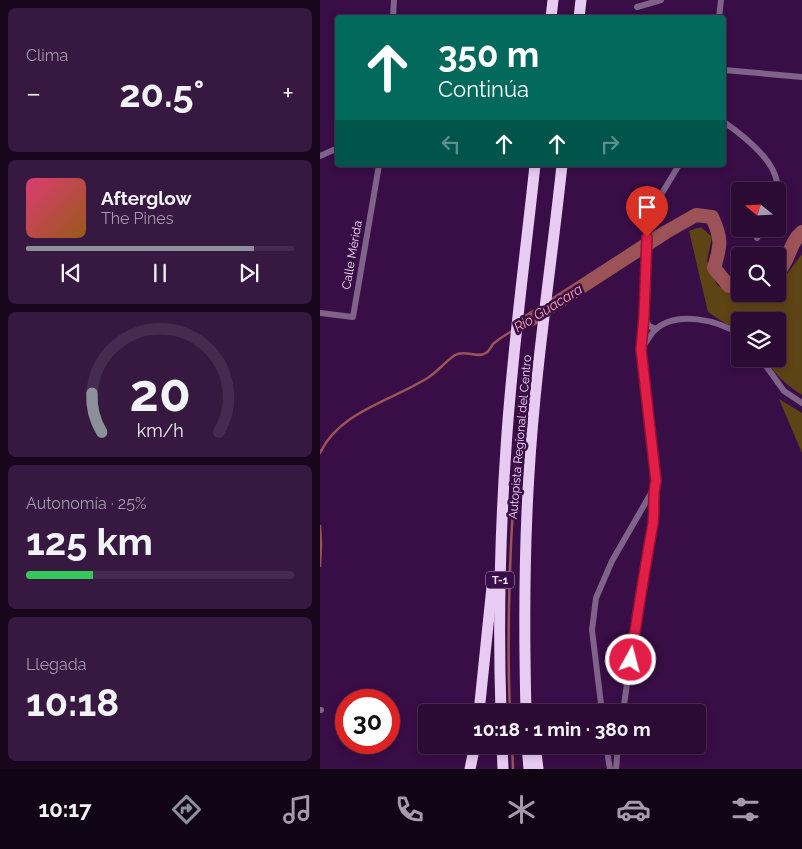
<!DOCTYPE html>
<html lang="es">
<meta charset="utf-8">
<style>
:root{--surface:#2b0a34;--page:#371840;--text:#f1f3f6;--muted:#a69aac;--line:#472b4f;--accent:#8c9099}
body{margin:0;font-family:Raleway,sans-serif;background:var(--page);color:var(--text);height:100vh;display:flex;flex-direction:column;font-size:19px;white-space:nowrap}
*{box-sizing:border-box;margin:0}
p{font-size:16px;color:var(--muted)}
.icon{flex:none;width:28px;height:28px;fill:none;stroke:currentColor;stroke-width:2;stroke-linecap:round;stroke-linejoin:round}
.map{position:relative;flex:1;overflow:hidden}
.panel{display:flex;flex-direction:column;gap:8px;padding:8px;background:#18061d;width:320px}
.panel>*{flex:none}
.guide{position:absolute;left:15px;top:15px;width:391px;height:152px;border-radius:5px;box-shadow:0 2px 8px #0003,0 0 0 1px var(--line);background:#00695c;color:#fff;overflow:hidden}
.needle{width:32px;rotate:288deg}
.controls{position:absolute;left:411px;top:182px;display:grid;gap:10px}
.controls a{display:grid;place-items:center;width:55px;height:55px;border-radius:5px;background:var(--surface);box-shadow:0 2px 8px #0003,0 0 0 1px var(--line);font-size:25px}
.speed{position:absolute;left:15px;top:689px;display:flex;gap:10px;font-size:25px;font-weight:700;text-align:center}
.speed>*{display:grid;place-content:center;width:65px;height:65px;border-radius:50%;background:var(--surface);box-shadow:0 2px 8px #0003,0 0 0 1px var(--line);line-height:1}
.speed .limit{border:8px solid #d22;background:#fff;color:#111}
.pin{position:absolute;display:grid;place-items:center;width:42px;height:42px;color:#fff;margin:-51px -21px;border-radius:50% 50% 50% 0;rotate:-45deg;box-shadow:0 0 5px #0007}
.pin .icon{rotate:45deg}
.me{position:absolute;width:55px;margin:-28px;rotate:7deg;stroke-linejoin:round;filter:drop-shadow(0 0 4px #0008)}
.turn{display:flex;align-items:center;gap:18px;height:105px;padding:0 20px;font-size:22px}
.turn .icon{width:65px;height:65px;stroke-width:2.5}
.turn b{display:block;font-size:35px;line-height:42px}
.lanes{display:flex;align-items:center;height:48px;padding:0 20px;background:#0003;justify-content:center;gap:25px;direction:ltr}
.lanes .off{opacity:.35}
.big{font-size:38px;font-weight:700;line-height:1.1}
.panel .tile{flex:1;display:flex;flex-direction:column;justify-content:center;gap:8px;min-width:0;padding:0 18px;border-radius:8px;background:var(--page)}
.panel .dial{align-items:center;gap:0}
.dial svg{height:130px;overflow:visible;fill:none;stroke:var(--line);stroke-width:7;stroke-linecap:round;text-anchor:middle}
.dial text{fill:var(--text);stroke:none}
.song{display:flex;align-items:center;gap:15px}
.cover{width:60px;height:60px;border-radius:8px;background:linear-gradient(135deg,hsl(340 70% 55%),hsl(30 70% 35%))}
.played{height:5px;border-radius:2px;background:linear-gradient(90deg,var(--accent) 85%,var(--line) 85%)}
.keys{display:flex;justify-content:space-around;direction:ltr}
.heat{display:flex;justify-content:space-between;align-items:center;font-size:28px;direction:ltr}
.charge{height:8px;border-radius:4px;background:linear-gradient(90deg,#34c759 25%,var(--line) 0)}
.trip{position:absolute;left:98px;top:704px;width:288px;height:50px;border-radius:5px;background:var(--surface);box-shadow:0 2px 8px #0003,0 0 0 1px var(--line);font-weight:700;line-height:50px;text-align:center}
.tabs{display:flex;height:80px;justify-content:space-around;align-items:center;background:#110415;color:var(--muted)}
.tabs .icon{width:35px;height:35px}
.tabs .selected{color:var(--accent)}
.tabs b{font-size:22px;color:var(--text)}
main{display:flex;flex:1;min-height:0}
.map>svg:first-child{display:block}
.green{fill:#5e4314}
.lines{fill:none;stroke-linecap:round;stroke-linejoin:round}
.stream{stroke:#9c5358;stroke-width:2.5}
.river{stroke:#9c5358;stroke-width:14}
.minor{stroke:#80628a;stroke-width:6}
.motorway{stroke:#e8cbf3;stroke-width:11}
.route-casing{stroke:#92132f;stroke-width:12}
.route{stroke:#e11d48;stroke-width:9}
.labels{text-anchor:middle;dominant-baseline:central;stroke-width:5;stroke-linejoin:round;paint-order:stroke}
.shield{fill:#390d46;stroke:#bda1c6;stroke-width:1}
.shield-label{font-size:11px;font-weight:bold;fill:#f5e1fd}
.street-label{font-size:12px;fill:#f5e1fd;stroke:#390d46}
.water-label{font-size:14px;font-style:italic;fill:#fda7aa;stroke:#390d46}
</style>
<main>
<section class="panel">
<div class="tile"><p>Clima</p>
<div class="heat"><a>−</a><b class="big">20.5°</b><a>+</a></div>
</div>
<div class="tile">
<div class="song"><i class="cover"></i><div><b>Afterglow</b><p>The Pines</p></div></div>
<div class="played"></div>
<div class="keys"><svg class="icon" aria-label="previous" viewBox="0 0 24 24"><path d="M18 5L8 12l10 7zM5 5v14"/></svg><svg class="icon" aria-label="pause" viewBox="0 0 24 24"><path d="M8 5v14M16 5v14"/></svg><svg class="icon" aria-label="next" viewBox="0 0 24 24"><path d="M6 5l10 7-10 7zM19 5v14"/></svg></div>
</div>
<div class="tile dial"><svg viewBox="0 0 100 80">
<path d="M14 69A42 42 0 1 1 86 69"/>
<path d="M14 69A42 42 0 0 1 8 45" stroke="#8c9099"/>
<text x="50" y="56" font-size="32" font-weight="700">20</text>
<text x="50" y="72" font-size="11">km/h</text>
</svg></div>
<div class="tile"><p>Autonomía · 25%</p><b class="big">125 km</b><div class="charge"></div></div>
<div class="tile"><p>Llegada</p><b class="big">10:18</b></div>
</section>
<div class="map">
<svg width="482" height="769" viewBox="0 0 482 769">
<rect width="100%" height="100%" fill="#390d46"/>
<g class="green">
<path d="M381,227l11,10 -5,24 10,24 20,11 12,-2h29v-10l3,-2 21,-28v141c-16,-10 -27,-21 -37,-36h13v-38h-38v12l-32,-21 -19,-81z"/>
<path d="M459,399l23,14v40z"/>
</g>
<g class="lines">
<g class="stream">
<path d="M201,325l9,-5"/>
<path d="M0,453c20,-42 72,-52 109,-76 9,-6 17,-16 26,-22 10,-6 22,4 31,-2 3,-2 5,-6 7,-9 6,-5 12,-9 19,-13"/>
<path d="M0,526l1,18 -1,22"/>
<path d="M190,712c-5,-116 3,-233 15,-349"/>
<path d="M192,745l1,24"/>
</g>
<g class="river">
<path d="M458,272c12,-11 11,-30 24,-40"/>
<path d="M210,320l136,-88 30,-17 16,2c10,22 9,28 2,51l15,18h11"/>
</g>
<g class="minor">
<path d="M317,7l24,-7"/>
<path d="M73,18l1,-18"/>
<path d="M399,18l2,-18"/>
<path d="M404,70l78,7"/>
<path d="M404,122c17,12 44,33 51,53 4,10 3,21 3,31"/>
<path d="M0,156l18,-8"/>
<path d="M437,238l6,-9"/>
<path d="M0,313l33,4 26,-152"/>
<path d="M324,316l5,10 7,3"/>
<path d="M321,349c5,-6 9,-14 14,-19 21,-20 64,-10 85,5"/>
<path d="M441,359l23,32 18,12"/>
<path d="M0,710h1"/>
<path d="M282,712l-10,-82 4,-32 16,-37 42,-73"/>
<path d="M303,712l13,-92 17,-100 2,-33 1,-6 -15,-132 3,-33 3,-79 9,-34 23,-38"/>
<path d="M286,745l4,24"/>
<path d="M296,769l2,-24"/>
</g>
<g class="motorway">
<path d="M231,18l2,-18"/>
<path d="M259,18l2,-18"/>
<path d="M159,712l14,-135"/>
<path d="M181,712c-3,-88 -1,-176 5,-264 6,-95 19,-189 29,-283"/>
<path d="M206,712c-2,-79 -2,-159 3,-238 6,-103 22,-206 33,-309"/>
<path d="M182,745l1,24"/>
<path d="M207,745l2,24"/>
<path d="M215,745l3,24"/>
<path d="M150,769l5,-24"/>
</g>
</g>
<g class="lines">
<defs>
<path id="route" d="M311,660c6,-46 14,-91 22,-137 2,-14 -1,-28 3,-42l-15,-132 3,-33 3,-79"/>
</defs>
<use href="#route" class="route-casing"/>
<use href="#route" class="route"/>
</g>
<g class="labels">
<rect class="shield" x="166" y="571.5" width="28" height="17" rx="4"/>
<g class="shield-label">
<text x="180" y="580">T-1</text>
</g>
<g class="street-label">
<text transform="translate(32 255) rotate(-80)">Calle Mérida</text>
<text transform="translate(200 437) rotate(-85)">Autopista Regional del Centro</text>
</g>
<g class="water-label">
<text transform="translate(228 308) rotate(-32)">Río Guacara</text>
</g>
</g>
</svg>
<div class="controls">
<a><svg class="needle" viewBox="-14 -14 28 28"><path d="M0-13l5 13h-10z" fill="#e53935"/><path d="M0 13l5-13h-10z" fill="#a69aac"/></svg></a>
<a><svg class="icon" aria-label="search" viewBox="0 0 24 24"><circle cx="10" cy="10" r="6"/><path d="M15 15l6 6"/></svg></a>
<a><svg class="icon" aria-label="layers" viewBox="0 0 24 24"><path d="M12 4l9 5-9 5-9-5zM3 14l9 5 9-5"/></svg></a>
</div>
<div class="speed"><div class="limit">30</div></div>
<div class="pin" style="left:327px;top:237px;background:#d93025"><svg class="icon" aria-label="arrive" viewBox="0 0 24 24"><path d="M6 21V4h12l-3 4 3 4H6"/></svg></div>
<svg class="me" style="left:311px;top:660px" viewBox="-20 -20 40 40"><circle r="17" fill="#e11d48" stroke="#fff" stroke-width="3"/><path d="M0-11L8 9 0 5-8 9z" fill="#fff"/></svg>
<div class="trip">10:18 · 1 min · 380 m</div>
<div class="guide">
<div class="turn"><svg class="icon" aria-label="ahead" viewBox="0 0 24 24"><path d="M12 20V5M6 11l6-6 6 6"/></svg><div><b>350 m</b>Continúa</div></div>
<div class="lanes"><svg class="icon off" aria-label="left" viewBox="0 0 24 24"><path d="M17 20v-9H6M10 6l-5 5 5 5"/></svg><svg class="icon" aria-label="ahead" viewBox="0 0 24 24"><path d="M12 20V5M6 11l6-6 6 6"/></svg><svg class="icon" aria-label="ahead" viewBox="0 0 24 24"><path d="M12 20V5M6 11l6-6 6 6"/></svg><svg class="icon off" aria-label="right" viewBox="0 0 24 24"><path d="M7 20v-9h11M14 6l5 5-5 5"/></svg></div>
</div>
</div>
</main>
<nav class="tabs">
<b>10:17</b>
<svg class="icon selected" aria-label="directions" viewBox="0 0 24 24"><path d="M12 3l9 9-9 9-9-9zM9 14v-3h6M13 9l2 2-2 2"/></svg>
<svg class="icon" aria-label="music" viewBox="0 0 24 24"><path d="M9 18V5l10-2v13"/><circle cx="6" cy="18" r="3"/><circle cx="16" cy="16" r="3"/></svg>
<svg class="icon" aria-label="phone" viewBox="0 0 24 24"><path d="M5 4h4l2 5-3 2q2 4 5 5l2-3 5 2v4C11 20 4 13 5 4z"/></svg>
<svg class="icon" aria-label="climate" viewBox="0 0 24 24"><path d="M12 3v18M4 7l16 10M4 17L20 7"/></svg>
<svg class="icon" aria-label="car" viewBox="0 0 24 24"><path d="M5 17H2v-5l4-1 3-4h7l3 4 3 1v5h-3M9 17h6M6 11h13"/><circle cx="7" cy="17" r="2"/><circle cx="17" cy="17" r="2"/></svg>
<svg class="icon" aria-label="filters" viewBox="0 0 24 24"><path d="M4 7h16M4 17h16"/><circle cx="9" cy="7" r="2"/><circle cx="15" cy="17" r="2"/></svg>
</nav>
